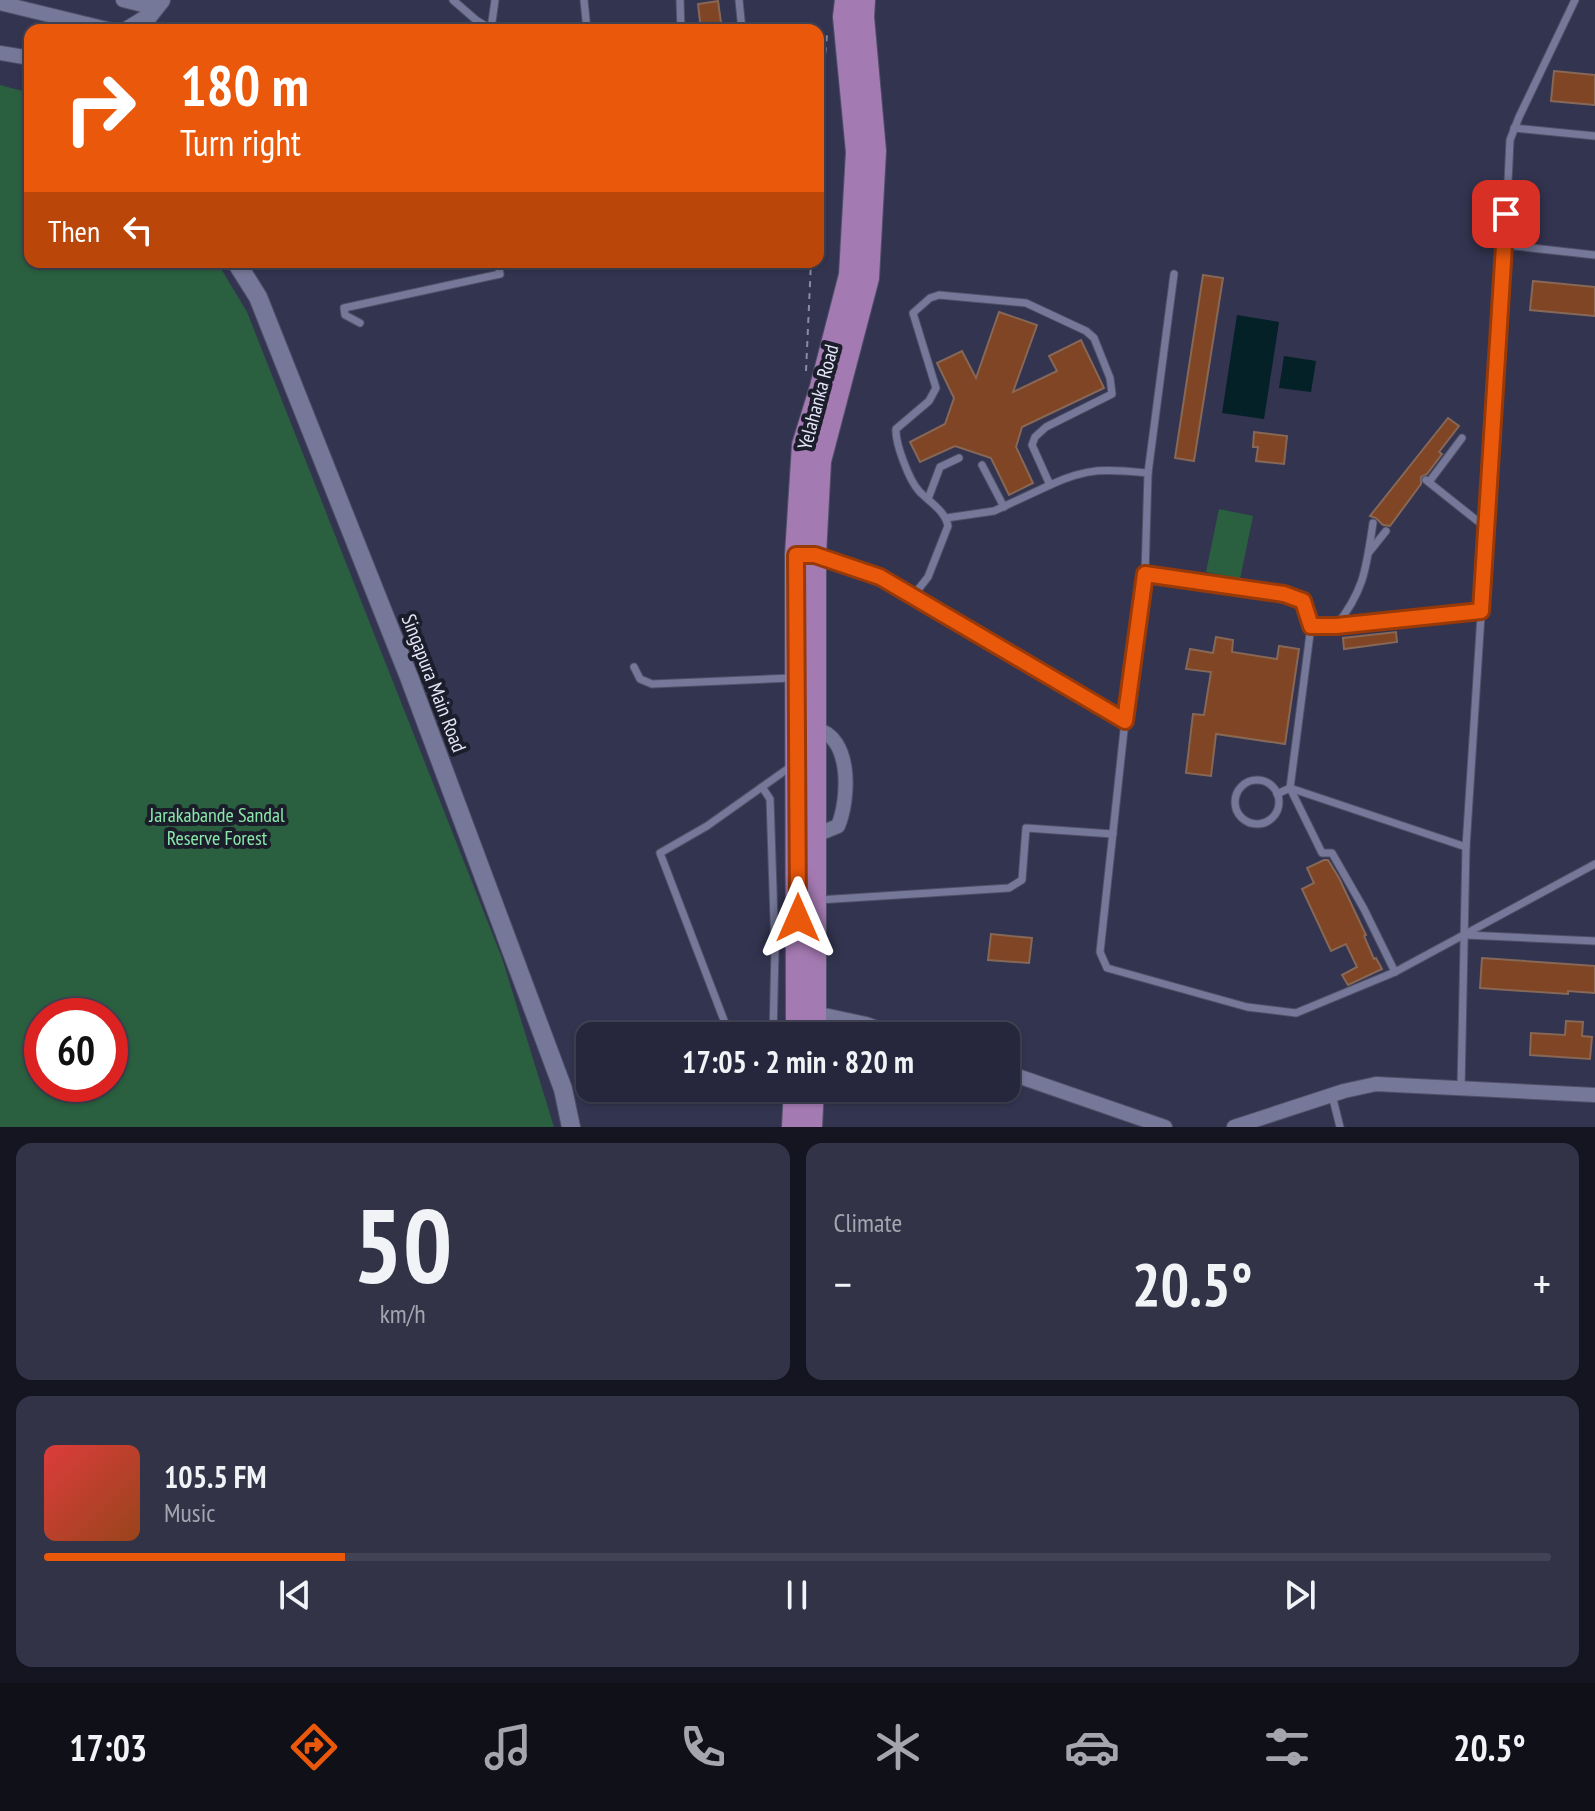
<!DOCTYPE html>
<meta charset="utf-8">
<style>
:root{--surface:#26273c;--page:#323347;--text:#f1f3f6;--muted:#a4a5af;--line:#424456;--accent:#ea580c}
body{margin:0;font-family:"PT Sans Narrow",sans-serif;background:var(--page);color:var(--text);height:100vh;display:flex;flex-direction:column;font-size:30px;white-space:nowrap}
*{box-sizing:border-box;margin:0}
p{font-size:26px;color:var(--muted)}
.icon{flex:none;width:44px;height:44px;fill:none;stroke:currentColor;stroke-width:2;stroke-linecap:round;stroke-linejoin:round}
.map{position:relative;height:1127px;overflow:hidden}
.details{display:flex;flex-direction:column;gap:16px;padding:16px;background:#151521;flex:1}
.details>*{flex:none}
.hud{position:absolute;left:24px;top:24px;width:800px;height:244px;border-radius:16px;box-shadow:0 2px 6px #0004,0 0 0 2px var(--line);background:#ea580c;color:#fff;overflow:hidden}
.speed{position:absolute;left:24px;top:998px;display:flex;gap:16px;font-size:40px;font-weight:700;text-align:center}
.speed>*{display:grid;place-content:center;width:104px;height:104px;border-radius:50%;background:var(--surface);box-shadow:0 2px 6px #0004,0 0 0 2px var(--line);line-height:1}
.speed .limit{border:12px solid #d22;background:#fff;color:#111}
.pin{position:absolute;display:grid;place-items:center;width:68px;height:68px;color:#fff;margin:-34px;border-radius:16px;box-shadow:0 4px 12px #0006}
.me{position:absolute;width:88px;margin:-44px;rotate:0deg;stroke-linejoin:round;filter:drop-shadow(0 0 6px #0008)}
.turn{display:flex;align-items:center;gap:28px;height:168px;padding:0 24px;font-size:36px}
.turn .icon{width:104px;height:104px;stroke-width:2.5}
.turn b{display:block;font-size:56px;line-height:68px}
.then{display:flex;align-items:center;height:76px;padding:0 24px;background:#0003;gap:16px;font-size:30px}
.big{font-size:60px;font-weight:700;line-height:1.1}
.details .tile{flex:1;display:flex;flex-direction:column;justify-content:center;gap:12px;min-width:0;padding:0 28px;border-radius:16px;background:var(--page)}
.details .dial{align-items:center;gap:0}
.dial b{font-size:104px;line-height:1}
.song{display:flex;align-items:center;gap:24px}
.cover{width:96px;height:96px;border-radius:12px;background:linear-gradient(135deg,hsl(0 70% 55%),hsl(20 70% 35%))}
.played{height:8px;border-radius:4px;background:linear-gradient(90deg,var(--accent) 20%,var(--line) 20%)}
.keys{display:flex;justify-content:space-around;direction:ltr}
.heat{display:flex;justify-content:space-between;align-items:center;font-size:44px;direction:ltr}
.details .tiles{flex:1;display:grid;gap:16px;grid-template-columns:1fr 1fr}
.tile:last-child{grid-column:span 2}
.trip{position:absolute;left:576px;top:1022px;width:444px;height:80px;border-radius:16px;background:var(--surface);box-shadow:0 2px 6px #0004,0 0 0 2px var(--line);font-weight:700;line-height:80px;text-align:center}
.tabs{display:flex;height:128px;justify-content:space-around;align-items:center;background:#0f1018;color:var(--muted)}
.tabs .icon{width:56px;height:56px}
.tabs .current{color:var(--accent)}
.tabs b{font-size:36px;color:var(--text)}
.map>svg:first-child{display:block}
.green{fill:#2a603f;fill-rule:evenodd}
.water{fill:#032126}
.building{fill:#7f4524;stroke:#876756;stroke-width:2}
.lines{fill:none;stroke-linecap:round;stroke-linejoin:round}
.service-casing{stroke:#505068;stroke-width:9}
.minor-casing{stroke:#505068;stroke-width:16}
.tertiary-casing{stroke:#505068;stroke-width:20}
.primary-casing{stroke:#505068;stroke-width:24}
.path{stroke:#8a8ca3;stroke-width:2;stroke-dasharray:6 6;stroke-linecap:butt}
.service{stroke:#757898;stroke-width:7}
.minor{stroke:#757898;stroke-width:14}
.tertiary{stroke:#757898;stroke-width:18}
.primary{stroke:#a47ab2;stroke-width:22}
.route-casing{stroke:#983908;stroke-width:20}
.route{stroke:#ea580c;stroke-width:14}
.labels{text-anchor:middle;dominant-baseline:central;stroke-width:8;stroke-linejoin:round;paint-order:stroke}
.street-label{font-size:20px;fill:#e5e7f9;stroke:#1c1d2a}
.park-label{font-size:20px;fill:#8ae6aa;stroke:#1c1d2a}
</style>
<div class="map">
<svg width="1595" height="1127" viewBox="0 0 1595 1127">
<rect width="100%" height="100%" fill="#333450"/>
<g class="green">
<path d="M0,85l30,8v169h187l30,50 255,646 52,169h-554zM42,1016h68v68h-68z"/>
<path d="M1219,509l34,7 -13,63 -34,-7z"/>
</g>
<g class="water">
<path d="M1237,315l42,7 -15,97 -42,-6z"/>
<path d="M1284,356l32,5 -5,31 -32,-4z"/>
</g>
<g class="building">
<path d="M718,1l4,29h-21l-3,-26z"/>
<path d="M1554,71l41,4v30l-44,-4z"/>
<path d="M1203,275l20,3 -29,183 -19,-3z"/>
<path d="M1533,281l62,6v29l-65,-6z"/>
<path d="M999,312l38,13 -24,67 44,-21 -8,-15 32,-16 23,48 -82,39 -6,20 17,36 -24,12 -18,-37 -36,-12 -35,16 -10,-20 35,-18 9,-26 -17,-35 25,-12 14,27z"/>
<path d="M1448,418l11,8 -20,26 3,2 -15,20 -6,3v7l-31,42 -7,-1 -7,-7 -6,-2z"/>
<path d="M1254,432l33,4 -3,28 -28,-3 2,-14h-5z"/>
<path d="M1396,632l1,10 -53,7 -1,-11z"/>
<path d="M1216,637l17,3 -1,12 45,7 2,-13 20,3 -14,95 -69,-10 -5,42 -25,-3 7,-59 11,1 7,-43 -25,-3 4,-20 23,4z"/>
<path d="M1324,860h4l11,18 27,57 -2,1 10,23 2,-1 6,11 -34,16 -6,-10 15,-8 -11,-23 -15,7 -29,-62 12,-6 -7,-15z"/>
<path d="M991,934l41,4 -3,25 -41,-3z"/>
<path d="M1482,958l113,8v27l-27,-2v3l-88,-6z"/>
<path d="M1566,1021l17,1 -1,14 10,1 -2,22 -60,-4 1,-22 34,2z"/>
</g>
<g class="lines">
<defs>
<g id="service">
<path d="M453,0l23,20 15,9 4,-29"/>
<path d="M584,0l3,30"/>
<path d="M680,0l1,30"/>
<path d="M739,0l3,30"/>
<path d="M491,29l96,-2"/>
<path d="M1514,128l81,8"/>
<path d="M1505,245l90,10"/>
<path d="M1174,274l-26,199 -3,101 -20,147 -25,231 7,16 140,39 49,6 99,-41 200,-108"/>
<path d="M360,323l-15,-8 -1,-7 156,-34 -2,-12"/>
<path d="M982,465l22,42"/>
<path d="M1426,480l59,47"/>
<path d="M1429,482l33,-44"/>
<path d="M928,499l12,-32 19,-9"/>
<path d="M946,518l48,-7 56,-26"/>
<path d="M1370,551l16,-20"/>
<path d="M818,556l62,21 245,144"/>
<path d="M1145,574l139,20 19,7 8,25 -21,162 32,65h10l32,56 31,63"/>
<path d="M913,596l15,-19 20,-51c-3,-16 -19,-24 -29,-35 -10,-11 -24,-48 -23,-62l33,-28 7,-13 -23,-75 17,-15 9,-3 87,8 60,28 8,7 16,40 2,16 -66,33 -11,10 -3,8 18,40c39,-18 57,-16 98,-12"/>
<path d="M1311,626h25l145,-15"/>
<path d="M1336,626c29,-37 30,-58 37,-103"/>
<path d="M634,667l6,12 12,5 139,-6"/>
<circle cx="1257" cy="802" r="22"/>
<path d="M762,787l31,-22"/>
<path d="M1277,794l13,-6 176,59"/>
<path d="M818,900l191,-12 13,-8 4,-52 87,6"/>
<path d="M1466,935l129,6"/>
<path d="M730,1036l-70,-183 47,-27 55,-39 8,12 5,151 -2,86"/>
<path d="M1461,1088l5,-241 39,-602 5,-105 9,-23 56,-117"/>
<path d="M1332,1095l8,32"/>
</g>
<g id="minor">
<path d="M123,0l32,8"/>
<path d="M0,3l111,27"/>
<path d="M0,53l30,5"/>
<path d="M815,729c38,7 34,71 23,97l-22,9"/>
<path d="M810,1012l56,12 34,12"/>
<path d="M1006,1072l159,55"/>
<path d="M1234,1127l110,-36 32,-7 219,11"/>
</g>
<g id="tertiary">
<path d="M128,30l18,-11 15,-19"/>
<path d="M236,262l22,35 151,380 154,412 8,38"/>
</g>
<g id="primary">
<path d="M797,1036l-1,-481 7,-110 18,-58 29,-112 7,-123 -13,-135 2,-17"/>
<path d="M815,1036v-481l5,-94 48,-183 7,-127 -12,-134 1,-17"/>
<path d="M793,1127l2,-39"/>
<path d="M811,1127l2,-39"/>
</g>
</defs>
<use href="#service" class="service-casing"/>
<use href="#minor" class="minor-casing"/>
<use href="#tertiary" class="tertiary-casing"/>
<use href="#primary" class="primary-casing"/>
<g class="path">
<path d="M818,137l9,-103"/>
<path d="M806,371l5,-109"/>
</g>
<use href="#service" class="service"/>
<use href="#minor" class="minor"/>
<use href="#tertiary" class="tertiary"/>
<use href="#primary" class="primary"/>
</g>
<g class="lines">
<defs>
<path id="route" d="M798,918l-2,-363h19l65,22 245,144 20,-147 139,20 19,7 8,25h25l145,-15 25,-397"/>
</defs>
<use href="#route" class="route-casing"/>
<use href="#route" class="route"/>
</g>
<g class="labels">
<g class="street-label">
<text transform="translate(818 397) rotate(-75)">Yelahanka Road</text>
<text transform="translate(434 683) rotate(69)">Singapura Main Road</text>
</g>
<g class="park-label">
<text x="217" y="815">Jarakabande Sandal<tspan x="217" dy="23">Reserve Forest</tspan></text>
</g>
</g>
</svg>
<div class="speed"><div class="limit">60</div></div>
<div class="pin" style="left:1506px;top:214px;background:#d93025"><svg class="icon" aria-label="arrive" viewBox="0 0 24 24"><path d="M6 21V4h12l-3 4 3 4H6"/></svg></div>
<svg class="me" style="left:798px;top:918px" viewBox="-20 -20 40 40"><path d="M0-17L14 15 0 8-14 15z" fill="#ea580c" stroke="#fff" stroke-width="4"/></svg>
<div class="trip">17:05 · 2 min · 820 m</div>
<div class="hud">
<div class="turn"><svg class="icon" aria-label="right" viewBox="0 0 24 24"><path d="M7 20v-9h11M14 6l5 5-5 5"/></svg><div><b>180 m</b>Turn right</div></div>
<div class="then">Then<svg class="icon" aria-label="left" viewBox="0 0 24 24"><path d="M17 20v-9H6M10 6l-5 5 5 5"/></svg></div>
</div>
</div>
<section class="details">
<div class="tiles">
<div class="tile dial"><b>50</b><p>km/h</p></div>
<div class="tile"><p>Climate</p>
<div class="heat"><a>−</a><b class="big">20.5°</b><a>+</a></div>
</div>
<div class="tile">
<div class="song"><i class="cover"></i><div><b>105.5 FM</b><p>Music</p></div></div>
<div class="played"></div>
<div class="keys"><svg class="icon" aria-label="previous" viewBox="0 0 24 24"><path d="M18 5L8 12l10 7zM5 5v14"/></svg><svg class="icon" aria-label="pause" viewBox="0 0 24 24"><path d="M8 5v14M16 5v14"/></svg><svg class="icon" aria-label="next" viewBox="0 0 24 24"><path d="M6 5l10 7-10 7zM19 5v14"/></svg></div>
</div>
</div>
</section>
<nav class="tabs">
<b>17:03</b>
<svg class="icon current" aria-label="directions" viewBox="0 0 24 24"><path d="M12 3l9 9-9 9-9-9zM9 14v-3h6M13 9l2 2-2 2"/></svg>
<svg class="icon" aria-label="music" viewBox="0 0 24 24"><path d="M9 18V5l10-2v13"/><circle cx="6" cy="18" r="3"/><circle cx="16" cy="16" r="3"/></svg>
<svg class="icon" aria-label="phone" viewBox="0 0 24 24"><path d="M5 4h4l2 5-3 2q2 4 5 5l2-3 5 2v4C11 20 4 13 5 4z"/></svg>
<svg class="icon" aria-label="climate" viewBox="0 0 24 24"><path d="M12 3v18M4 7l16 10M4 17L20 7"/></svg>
<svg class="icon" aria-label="car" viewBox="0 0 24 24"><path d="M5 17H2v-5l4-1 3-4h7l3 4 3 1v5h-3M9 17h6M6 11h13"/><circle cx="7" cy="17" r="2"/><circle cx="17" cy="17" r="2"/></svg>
<svg class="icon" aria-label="filters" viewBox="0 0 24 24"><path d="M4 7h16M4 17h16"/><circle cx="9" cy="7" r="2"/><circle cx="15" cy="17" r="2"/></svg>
<b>20.5°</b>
</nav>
